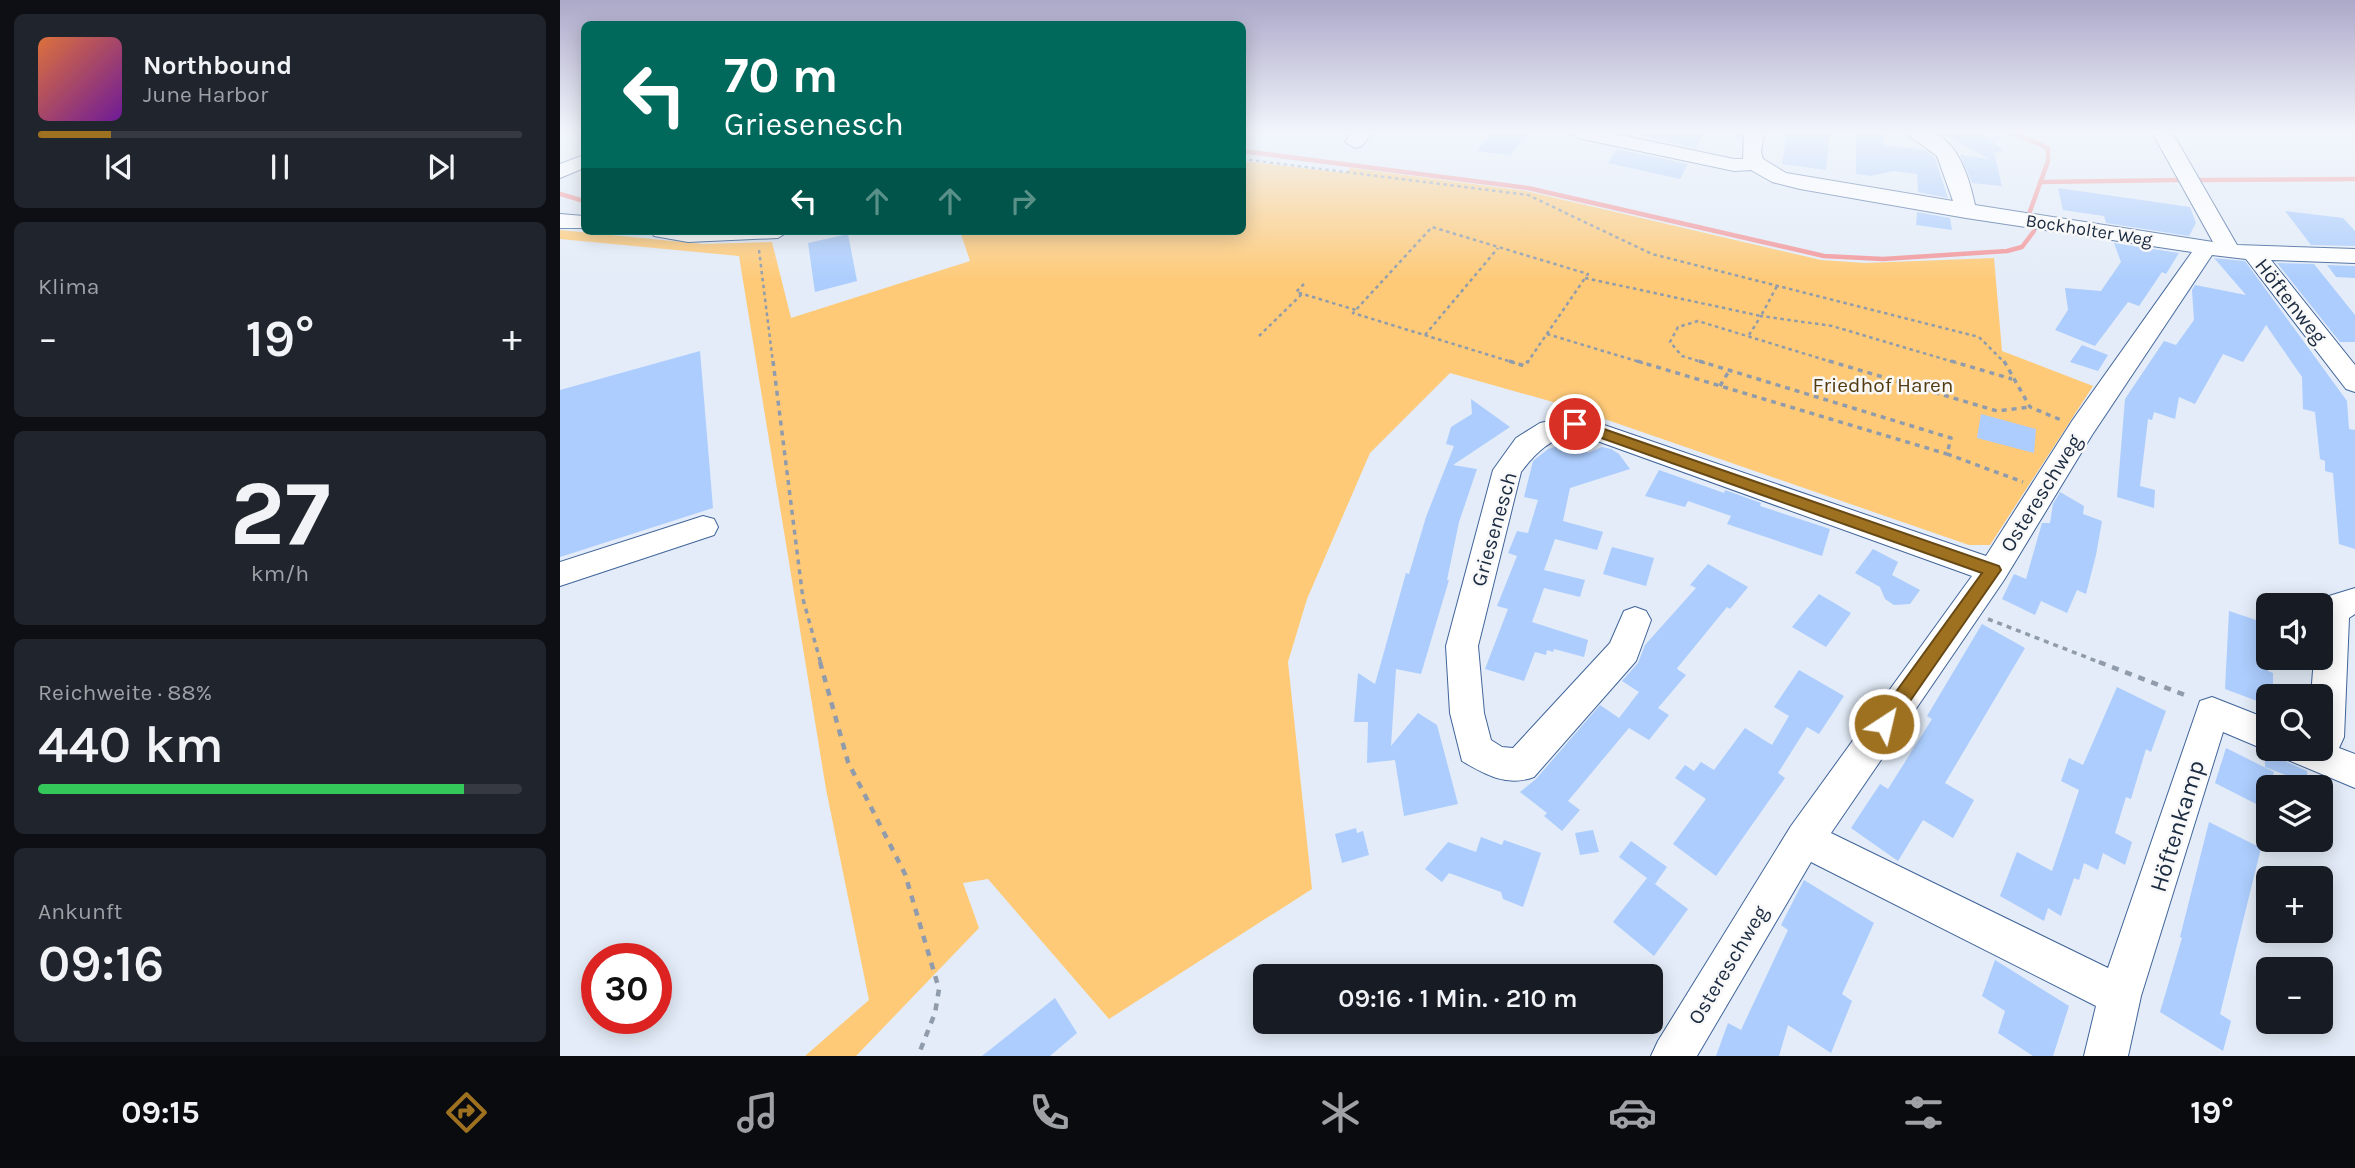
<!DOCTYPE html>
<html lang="de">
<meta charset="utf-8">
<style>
:root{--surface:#171b24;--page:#20242c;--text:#f1f3f6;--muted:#9ea1a6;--line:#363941;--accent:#9e7121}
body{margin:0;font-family:Karla,sans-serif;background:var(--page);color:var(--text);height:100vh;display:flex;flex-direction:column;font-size:26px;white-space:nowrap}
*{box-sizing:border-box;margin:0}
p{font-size:23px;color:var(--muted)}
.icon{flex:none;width:38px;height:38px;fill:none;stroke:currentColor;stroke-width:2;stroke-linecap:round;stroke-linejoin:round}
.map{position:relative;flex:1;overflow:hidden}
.side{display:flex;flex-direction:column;gap:14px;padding:14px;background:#0d0f14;width:560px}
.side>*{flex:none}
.banner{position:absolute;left:21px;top:21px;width:665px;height:214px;border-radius:10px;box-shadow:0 4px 18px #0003;background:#00695c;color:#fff;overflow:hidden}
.controls{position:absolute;left:1696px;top:593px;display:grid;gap:14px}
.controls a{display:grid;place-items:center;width:77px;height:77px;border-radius:10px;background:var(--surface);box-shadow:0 4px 18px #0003;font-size:35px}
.speed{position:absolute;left:21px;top:943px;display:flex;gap:14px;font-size:35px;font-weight:700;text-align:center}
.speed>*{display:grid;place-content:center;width:91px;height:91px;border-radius:50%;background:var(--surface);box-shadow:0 4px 18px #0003;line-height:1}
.speed .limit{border:10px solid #d22;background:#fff;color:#111}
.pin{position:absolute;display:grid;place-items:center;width:60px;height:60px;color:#fff;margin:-30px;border:4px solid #fff;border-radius:50%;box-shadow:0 2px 7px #0007}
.me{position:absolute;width:77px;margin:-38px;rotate:35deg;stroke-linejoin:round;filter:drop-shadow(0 0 5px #0008)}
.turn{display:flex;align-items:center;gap:24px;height:147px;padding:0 28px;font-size:32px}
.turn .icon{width:91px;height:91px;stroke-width:2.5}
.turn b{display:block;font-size:49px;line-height:60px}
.lanes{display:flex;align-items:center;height:66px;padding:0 28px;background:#0003;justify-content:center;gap:35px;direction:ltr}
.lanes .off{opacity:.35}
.big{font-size:52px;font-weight:600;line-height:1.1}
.side .widget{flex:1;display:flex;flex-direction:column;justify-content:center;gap:10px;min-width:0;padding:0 24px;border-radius:10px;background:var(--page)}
.side .dial{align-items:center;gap:0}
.dial b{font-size:91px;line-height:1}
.song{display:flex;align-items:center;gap:21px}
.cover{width:84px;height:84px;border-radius:10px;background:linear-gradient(135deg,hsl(20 70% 55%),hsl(280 70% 35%))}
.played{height:7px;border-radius:4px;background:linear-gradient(90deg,var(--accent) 15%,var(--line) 15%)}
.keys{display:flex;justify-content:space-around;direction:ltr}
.heat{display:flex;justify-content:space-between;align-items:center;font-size:38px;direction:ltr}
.charge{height:10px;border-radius:5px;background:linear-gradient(90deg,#34c759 88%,var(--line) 0)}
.trip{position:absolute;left:693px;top:964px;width:410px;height:70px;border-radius:10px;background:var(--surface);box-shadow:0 4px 18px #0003;font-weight:600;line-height:70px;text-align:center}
.menu{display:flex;height:112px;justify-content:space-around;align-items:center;background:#090b0e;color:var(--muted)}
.menu .icon{width:49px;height:49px}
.menu .selected{color:var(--accent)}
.menu b{font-size:32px;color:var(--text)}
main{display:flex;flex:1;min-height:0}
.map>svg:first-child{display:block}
.green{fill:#feca78}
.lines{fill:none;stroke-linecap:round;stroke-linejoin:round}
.stream{stroke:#f2979a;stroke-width:4.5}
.building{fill:#accdfd}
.minor-casing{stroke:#406499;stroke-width:2}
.path-far2{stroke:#909cac;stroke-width:2.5;stroke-dasharray:3.5 3.5;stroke-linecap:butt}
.path-far1{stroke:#909cac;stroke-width:3.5;stroke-dasharray:5 5;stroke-linecap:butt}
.path{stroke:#909cac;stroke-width:4.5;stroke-dasharray:7 7;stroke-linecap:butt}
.minor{fill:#fff;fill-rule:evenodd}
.route{fill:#9e7121;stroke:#674915;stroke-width:2}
.labels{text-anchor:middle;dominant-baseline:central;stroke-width:5;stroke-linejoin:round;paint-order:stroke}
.far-street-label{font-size:18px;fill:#1a2a40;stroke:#f8f8f8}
.street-label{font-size:21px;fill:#1a2a40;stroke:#f8f8f8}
.park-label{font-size:21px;fill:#543c11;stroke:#f8f8f8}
.near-street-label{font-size:24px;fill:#1a2a40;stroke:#f8f8f8}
</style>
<main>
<section class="side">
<div class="widget">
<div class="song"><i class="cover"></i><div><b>Northbound</b><p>June Harbor</p></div></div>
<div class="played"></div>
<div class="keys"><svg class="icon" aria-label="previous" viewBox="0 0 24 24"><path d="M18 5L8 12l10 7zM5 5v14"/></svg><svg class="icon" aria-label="pause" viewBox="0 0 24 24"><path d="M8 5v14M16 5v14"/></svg><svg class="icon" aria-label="next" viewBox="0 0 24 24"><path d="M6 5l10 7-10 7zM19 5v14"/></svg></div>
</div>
<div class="widget"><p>Klima</p>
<div class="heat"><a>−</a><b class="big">19°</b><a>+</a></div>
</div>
<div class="widget dial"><b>27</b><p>km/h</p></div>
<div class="widget"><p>Reichweite · 88%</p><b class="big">440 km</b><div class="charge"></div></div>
<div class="widget"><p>Ankunft</p><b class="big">09:16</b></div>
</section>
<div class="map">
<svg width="1795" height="1056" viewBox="0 0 1795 1056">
<rect width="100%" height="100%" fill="#e3ecf8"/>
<path class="green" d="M683,161l101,12 7,-5 175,23 295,69 44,3 129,-5 8,93 91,35 -103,159h-21l-402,-139 -117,-33 -80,80 -63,146 -19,63 24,227 -203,130 -121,-140 -25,4 16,45 -123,128h-51l64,-56 -43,-211 -87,-533 -179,-17v-9l143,14 69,-2 19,76 179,-57 -10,-30h282z"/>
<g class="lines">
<g class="stream">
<path d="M1451,132l37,16v13l-19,53"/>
<path d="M682,151l286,37 296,68 59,3 124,-8 15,-4 12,-16"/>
<path d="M1639,180l156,-1"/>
<path d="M1480,182l138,-2"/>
<path d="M0,194l24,7"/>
</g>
</g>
<g class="building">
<path d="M932,132h38l-20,23 -33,-4z"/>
<path d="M1068,132h77l-9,16z"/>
<path d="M1227,132h43l-4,38 -44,-6z"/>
<path d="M1296,132h27l1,13 40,5 11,8 13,40 -30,-6 -1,-18 -24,-3 -22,5 -15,-2z"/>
<path d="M1380,132h42l21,19 -9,1 8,34 -30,-3 -12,-28 29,4z"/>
<path d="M1057,149l71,15 -8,15 -72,-16z"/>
<path d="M1498,188l132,19 6,16 -7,13 -83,-13 -2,-7 -41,-6z"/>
<path d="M1725,211l58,7 12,13v15l-44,-1z"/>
<path d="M1357,212l33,6 2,12 -36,-5z"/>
<path d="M288,234l9,47 -42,11 -7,-49z"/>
<path d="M1554,243l65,10 -13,21 -4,-2 -23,34 -11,-4 -33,44 -40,-16 13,-20 -3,-22 36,3 20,-29z"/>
<path d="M1654,258l31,3 102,140 2,28 6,1v119l-16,-5 -6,-71 -8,-2v-10l-5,-2 -5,-47 -12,-3 -1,-32 -36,-52 -23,37 -20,-8 -28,50 -16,-7 -4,22 -21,-7 -2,8 -4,-1 -8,67 15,4 -1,18 -37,-11 8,-98 39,-58 12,4 18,-25 -2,-30 3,-5 51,10z"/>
<path d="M1717,263l37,1 41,51v27h-15z"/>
<path d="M1767,265l28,1v12l-19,-1z"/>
<path d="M1522,345l26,10 -10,16 -28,-9z"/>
<path d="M140,351l13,157 -153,49v-167z"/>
<path d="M911,399l39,28 -57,38 24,4 -18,53 -12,58h2l-28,94 -25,-5 -5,77 27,-33 19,12 21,79 -54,12 -9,-56 -28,3 1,-41h-14l4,-49 17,11 31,-111 3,1 17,-57 28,-71 -8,-2 5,-17 21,-13z"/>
<path d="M1421,414l55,15 -2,24 -57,-15z"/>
<path d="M1018,440l10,13 14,-6 9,2 8,5 11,15 -60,19 -7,33 40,11 -6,18 -42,-11 -11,31 41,10 -5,17 -36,-9 -12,34 56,18 -4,17 -30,-8 -1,3 -6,-2 -1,5 -11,-3 -11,29 -39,-12 23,-60 -11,-3 20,-50 -9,-3 9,-22 11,2 10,-33 -14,-3 9,-36 15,-12z"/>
<path d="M1099,470l65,23 1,-3 36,13 -1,3 70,23 -8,27 -95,-32 4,-8 -43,-15 -3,6 -40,-11z"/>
<path d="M1500,492l24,14 -1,8 19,7 -6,34 -10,39 -9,-4 -10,23 -26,-12 -6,14 -33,-16 12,-25 12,5 16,-56h8l3,-19z"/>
<path d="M1052,547l42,11 -8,28 -43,-12z"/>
<path d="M1313,549l25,13 -6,13 28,15 -10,14 -16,1 -9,-6 -5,-12 -25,-14z"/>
<path d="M1148,564l40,23 -18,22 -3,-2 -49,60 -1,2 9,6 -28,33 11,7 -20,25 -20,-12 -61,73 12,9 -18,21 -18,-15 3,-3 -27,-21 16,-13 64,-74 19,13 20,-26 -17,-11 16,-18 7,-18 51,-57 -6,-3z"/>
<path d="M1259,594l32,19 -25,34 -34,-20z"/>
<path d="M1669,611l39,13v47l5,2v23h-5v9l-43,-16z"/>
<path d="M1422,624l43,24 -80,135 29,17 -21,38 -30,-18 -25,41 -47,-33 29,-44 8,5 44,-70 -5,-3z"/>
<path d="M1239,670l45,26 -25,38 -12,-7 -29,46 7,5 -69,98 -43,-32 33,-45 -31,-21 10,-13 9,6 7,-9 13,8 31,-42 27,17 17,-29 -15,-9z"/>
<path d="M1557,687l49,24 -15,41 -5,-3 -15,50 -5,-2 -11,36 17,9 -7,23 -22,-12 -5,17 -14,-7 -5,17 -5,-2 -13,38 -13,-8 -4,13 -44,-25 17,-44 35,19 27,-81 -18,-9 8,-23 14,7z"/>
<path d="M1666,748l48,24 -10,36 -49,-25z"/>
<path d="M1714,749l7,2 6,11 20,9 1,13 -43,-17v-14z"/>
<path d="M1649,822l52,26 -41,166 11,7 -8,30 -63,-39 22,-74 -2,-1z"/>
<path d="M796,828l1,5 6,-2 6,24 -27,8 -7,-29z"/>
<path d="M1033,830l6,22 -19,3 -5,-22z"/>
<path d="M921,837l21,8 2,-5 37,13 -18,54 -20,-8 -2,-7 -52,-19 -7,9 -17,-13 23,-27 28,10z"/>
<path d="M1071,841l36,26 -12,17 -36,-27z"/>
<path d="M1087,878l41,31 -34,47 -41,-34z"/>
<path d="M1244,880l70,43 -32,71 10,7 -21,52 -43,-28 -9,31h-63l12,-33 13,7 47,-100 -7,-5z"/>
<path d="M1435,960l74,46 -16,50h-20l-35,-23 7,-22 -23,-15z"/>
<path d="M495,998l22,35 -27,23h-68z"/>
</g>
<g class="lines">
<defs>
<g id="minor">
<path d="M793,132h20l-11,14 -7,2 -10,-6z"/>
<path d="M1008,132h38l128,27h9l1,-27h20l-3,20 2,7 23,14 167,28 -16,-45 -33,-24c9,0 21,-2 29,1 26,9 37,48 42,72l238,37 -61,-110h20l65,113 118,4v14l-84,-3 84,105v27l-9,-3 -100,-130 -34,-4 -120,180 -88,145 -173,253 277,135 92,-267 12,-4 56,22v30h4l-4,2 -45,-19 -82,264 -13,60h-44l12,-50 -285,-144 -114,194h-46l7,-15 133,-215 181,-250 -397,-143c-25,6 -39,19 -54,39l-43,174 6,67 7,27 11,7 11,1 97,-105 14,-32 11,-4 11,4 5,9 -15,41 -102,116c-27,10 -48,-2 -72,-16l-12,-48 -4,-67 47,-176 23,-32 24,-15 35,-8 411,141 86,-135 120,-169 -226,-34 -166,-29 -28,-7 -21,-12 -17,1 -156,-33z"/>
<path d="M24,155v13l-24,10v-14z"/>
<path d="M0,214l24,2v12h-24z"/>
<path d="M91,231h138l-11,7 -90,4 -34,-6z"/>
<path d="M143,516l11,3 4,8 -4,8 -154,51v-24z"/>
<path d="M1795,588v26l-6,4 -5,119 -5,11 16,6v34l-67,-28 -5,-11h37v-53h-9l3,-38h6v-49l9,-13z"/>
</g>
</defs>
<use href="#minor" class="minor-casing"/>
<g class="path-far2">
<path d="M682,159l286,36 124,59 327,83 26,26"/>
<path d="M199,250l14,113"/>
<path d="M1025,278l176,38 16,-30"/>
<path d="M744,284l-8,8 60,18"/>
<path d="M987,334l96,29"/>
<path d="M865,335l73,-87"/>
<path d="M1189,335l12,-19 71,10 125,37"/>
<path d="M699,336l43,-42"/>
<path d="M955,363l-162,-50 79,-86 156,47 -3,4"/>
<path d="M967,363l58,-85"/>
<path d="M1145,363l-23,-7 -12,-14 8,-15 20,-6 137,42"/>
</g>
<g class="path-far1">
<path d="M213,361l30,238 18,65"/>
<path d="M949,361l16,5 3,-5"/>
<path d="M1077,361l310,93"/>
<path d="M1139,361l252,77 -4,16 76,28"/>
<path d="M1269,361l168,50 33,-4"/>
<path d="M1391,361l61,18"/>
<path d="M1444,361l26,46 31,13"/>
<path d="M1160,386l9,-15"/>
<path d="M1428,619l116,45"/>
</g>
<g class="path">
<path d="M260,662l28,100 57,112 34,115 -4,24 -17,43"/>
<path d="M1539,662l91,35"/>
</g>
<use href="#minor" class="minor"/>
</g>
<linearGradient id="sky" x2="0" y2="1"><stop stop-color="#aca8c9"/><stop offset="0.47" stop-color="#f2f6fc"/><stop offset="1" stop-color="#f2f6fc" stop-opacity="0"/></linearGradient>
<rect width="1795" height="280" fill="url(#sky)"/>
<path class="route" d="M1015,419l424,147 2,4 -111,160 -6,2 -7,-2 -3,-6 3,-6 105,-145 -412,-146 -2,-3z"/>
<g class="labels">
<g class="far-street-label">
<text transform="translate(1529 230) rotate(9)">Bockholter Weg</text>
</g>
<g class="street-label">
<text transform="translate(1731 301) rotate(52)">Höftenweg</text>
<text transform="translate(1481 493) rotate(-58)">Ostereschweg</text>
<text transform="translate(934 529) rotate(-74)">Griesenesch</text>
<text transform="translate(1168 965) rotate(-59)">Ostereschweg</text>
</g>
<g class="park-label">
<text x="1323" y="385">Friedhof Haren</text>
</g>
<g class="near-street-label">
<text transform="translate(1617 826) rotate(-73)">Höftenkamp</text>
</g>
</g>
</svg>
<div class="controls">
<a><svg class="icon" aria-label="sound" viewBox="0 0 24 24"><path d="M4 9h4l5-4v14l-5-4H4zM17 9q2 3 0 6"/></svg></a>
<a><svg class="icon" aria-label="search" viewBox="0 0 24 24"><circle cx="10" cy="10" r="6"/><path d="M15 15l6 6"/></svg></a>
<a><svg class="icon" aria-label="layers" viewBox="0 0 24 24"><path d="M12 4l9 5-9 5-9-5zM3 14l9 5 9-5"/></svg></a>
<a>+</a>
<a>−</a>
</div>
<div class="speed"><div class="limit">30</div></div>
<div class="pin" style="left:1015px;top:424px;background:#d93025"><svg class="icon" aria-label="arrive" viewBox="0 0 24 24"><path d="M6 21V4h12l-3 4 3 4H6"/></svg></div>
<svg class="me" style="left:1324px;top:724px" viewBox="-20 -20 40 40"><circle r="17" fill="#9e7121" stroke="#fff" stroke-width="3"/><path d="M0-11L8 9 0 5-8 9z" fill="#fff"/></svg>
<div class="trip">09:16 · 1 Min. · 210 m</div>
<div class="banner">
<div class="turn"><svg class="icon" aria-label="left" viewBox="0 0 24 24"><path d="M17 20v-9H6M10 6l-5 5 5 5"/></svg><div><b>70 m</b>Griesenesch</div></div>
<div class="lanes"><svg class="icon" aria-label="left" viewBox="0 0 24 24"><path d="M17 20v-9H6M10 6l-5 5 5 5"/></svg><svg class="icon off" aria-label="ahead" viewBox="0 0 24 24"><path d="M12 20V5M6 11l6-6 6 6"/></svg><svg class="icon off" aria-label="ahead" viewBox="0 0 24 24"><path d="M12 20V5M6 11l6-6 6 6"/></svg><svg class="icon off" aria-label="right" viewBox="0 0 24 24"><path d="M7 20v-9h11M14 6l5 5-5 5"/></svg></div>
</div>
</div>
</main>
<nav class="menu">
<b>09:15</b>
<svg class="icon selected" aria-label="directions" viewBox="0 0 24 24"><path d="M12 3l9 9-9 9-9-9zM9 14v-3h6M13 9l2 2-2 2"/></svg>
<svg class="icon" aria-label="music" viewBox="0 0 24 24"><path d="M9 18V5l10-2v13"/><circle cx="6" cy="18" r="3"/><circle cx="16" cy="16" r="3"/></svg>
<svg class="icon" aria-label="phone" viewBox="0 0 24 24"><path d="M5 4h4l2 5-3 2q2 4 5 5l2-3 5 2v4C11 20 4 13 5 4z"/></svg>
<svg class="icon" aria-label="climate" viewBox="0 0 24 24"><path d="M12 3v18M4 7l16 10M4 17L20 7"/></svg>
<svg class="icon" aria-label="car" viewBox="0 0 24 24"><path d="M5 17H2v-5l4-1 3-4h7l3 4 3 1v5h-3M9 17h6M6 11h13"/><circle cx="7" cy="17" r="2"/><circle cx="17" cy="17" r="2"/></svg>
<svg class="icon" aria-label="filters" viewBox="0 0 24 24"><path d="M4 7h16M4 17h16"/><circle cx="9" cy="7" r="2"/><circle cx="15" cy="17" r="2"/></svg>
<b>19°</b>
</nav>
